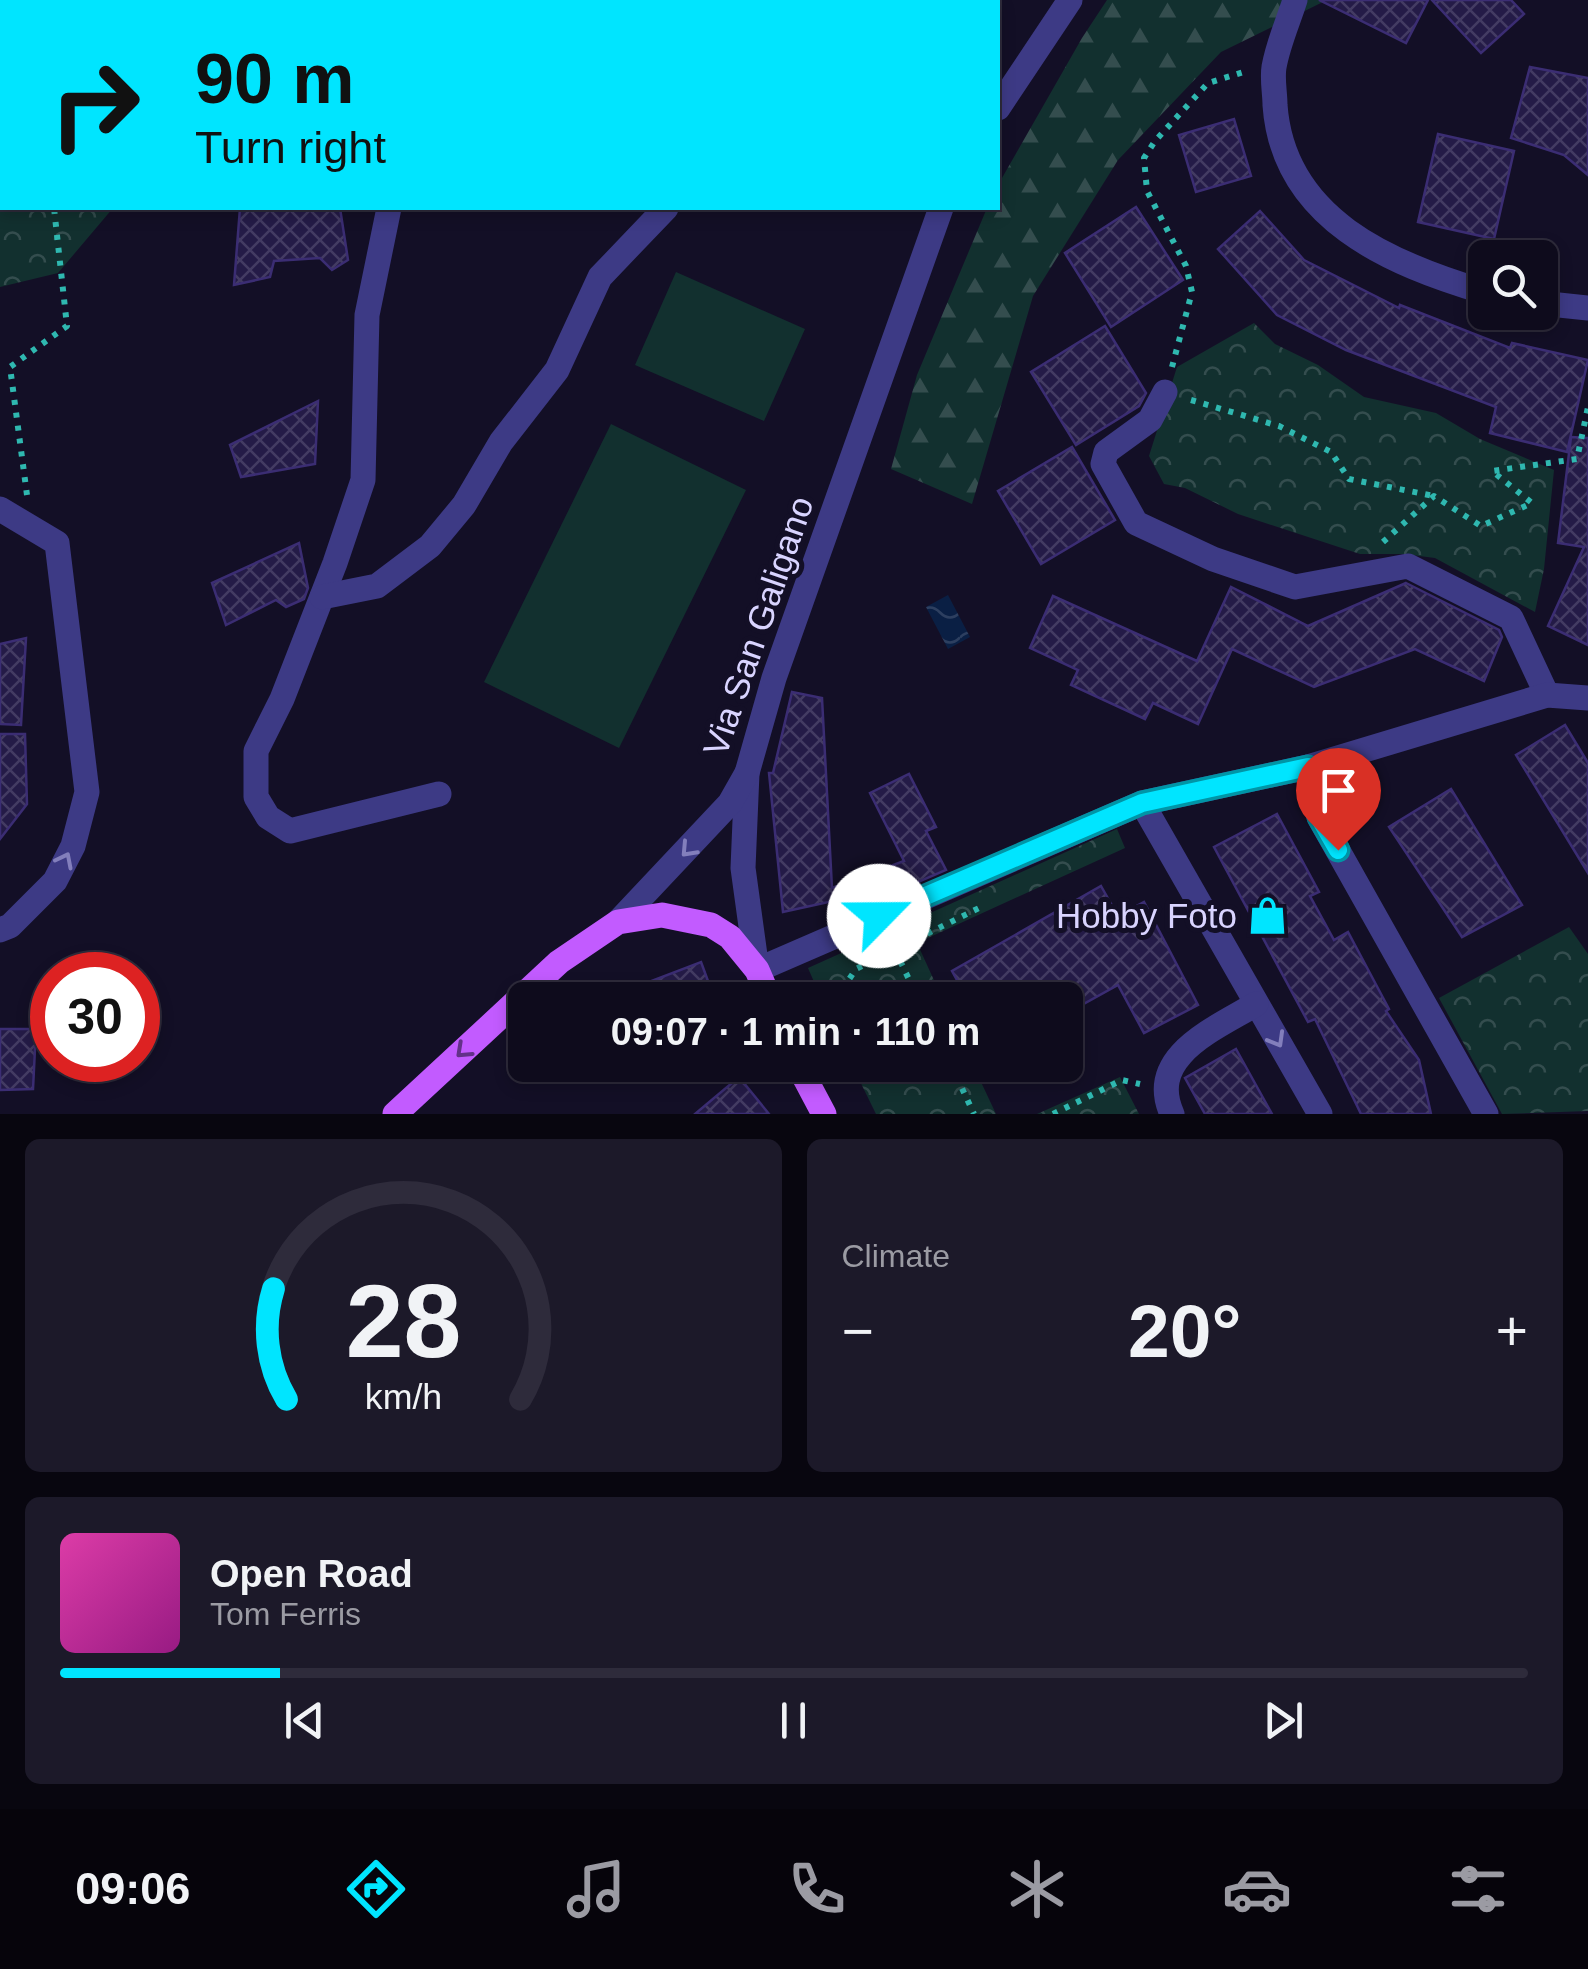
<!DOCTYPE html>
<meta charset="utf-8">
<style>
:root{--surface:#0e0b1c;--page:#1c1929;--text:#f1f3f6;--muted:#9b9ba3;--line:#2e2b3b;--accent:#00e5ff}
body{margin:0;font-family:Helvetica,sans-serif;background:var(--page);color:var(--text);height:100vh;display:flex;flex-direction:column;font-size:38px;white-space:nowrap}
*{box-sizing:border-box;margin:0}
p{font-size:32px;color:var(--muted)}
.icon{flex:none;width:55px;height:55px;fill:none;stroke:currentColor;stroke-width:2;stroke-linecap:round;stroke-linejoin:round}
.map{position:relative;height:1114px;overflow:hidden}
.panel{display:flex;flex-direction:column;gap:25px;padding:25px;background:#08060f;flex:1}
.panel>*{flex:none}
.hud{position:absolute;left:0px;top:0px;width:1000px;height:210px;box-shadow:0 5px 15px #0003,0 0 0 2px var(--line);background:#00e5ff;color:#111;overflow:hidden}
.controls{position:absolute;left:1468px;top:240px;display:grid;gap:20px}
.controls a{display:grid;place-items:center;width:90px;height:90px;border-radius:15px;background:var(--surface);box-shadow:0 5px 15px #0003,0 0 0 2px var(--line);font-size:50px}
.speed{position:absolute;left:30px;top:952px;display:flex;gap:20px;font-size:50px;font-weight:700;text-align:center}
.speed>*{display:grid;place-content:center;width:130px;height:130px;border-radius:50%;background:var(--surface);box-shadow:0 5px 15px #0003,0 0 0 2px var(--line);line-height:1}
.speed .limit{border:15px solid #d22;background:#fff;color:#111}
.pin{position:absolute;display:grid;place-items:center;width:85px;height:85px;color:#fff;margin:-102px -42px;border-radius:50% 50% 50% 0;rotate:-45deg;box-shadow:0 0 10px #0007}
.pin .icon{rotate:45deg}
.me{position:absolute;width:110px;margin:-55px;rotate:67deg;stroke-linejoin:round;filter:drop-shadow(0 0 8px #0008)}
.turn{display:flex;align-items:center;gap:35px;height:210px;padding:0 30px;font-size:45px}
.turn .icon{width:130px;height:130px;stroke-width:2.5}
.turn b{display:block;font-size:70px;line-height:85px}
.big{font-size:75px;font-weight:800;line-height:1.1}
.panel .widget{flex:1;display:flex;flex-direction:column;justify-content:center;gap:15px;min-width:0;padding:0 35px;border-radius:15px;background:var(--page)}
.panel .dial{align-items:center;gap:0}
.dial svg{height:260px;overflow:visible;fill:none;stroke:var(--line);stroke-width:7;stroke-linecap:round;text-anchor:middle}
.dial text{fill:var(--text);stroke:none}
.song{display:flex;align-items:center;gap:30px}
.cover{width:120px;height:120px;border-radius:15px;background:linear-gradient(135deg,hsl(320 70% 55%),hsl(310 70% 35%))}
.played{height:10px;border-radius:5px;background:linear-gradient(90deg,var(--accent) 15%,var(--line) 15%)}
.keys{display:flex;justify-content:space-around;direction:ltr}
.heat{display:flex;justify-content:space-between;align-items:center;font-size:55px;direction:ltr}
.panel .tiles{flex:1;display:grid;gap:25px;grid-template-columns:1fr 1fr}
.widget:last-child{grid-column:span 2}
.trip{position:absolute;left:508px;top:982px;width:575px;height:100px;border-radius:15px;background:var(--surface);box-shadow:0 5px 15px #0003,0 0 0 2px var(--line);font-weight:800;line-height:100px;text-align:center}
.dock{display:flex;height:160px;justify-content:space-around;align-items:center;background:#06040b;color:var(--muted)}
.dock .icon{width:70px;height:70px}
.dock .selected{color:var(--accent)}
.dock b{font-size:45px;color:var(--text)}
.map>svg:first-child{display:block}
.forest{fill:url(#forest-firs)}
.park{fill:url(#park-crowns)}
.pitch{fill:#12302f}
.water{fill:url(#water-waves)}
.building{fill:url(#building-cross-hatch);stroke:#3b2d73;stroke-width:2.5}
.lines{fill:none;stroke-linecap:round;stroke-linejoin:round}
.path{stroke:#2fb8b0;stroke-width:6;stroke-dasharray:5 8;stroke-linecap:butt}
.minor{stroke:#3d3a85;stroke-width:25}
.major{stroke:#c25bff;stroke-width:25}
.oneway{stroke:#837fbc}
.oneway2{stroke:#623188}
.route-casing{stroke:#0095a6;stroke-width:25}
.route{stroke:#00e5ff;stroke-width:18}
.labels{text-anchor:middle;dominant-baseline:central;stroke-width:10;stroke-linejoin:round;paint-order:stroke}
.street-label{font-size:35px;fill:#d9d4ff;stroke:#130f26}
.poi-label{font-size:35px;fill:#d9d4ff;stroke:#130f26;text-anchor:end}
</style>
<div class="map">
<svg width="1588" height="1114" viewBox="0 0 1588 1114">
<defs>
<pattern id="forest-firs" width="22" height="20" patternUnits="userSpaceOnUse" patternTransform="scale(2.5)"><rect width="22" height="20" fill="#12302f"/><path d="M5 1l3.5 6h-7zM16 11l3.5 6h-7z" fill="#344d4e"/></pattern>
<pattern id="park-crowns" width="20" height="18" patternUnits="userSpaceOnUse" patternTransform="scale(2.5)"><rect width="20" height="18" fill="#12302f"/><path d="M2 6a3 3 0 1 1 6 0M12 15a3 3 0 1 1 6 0" fill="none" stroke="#344d4e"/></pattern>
<pattern id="water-waves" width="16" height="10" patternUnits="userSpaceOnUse" patternTransform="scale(2.5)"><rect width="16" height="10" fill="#0a1f44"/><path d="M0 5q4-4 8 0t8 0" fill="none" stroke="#2d3f60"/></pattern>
<pattern id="building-cross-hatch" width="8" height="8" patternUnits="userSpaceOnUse" patternTransform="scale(2.5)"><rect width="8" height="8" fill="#241b47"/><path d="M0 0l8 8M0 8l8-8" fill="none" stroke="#433b63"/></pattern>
</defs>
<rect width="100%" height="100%" fill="#130f26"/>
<path class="forest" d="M1107,0h220l-106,52 -103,108 -85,136 -61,208 -81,-35 26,-94 70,-167h11v-23l84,-147z"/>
<g class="park">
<path d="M0,0h236l-234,2v206h111l-55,65 -58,14z"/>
<path d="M1254,323l21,21 43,21 46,32 72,16 44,26 74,31 -10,99 -9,43 -100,-54 -31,-4h-44l-122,-40 -53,-26 -21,-4 -15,-28 28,-89z"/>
<path d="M1117,829l8,19 -208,95 26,57h-121l-14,-32z"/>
<path d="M1569,927l19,27v157l-86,3 -63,-116z"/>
<path d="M852,1065h121l23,49h-120z"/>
<path d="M1120,1077l19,37h-102z"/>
</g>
<g class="pitch">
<path d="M676,272l129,57 -41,92 -129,-56z"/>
<path d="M611,424l135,66 -127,258 -135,-66z"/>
</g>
<path class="water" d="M948,595l22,42 -22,12 -22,-42z"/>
<g class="building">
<path d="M1319,0h109l-22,43z"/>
<path d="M1432,0h79l13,14 -43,39z"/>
<path d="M1530,67l58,11v97l-24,-20 -53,-17z"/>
<path d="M1234,119l17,57 -55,16 -17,-57z"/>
<path d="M1438,134l76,17 -20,88 -76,-17z"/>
<path d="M1136,207l47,73 -72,47 -46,-74z"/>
<path d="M240,208h100l8,52 -16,10 -12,-12 -46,3 -4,16 -36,8z"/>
<path d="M1260,211l44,49 95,48 1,-3 110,43 2,-5 76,17 -21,92 -77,-19 6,-26 -150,-57 -69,-35 -59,-66z"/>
<path d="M1105,326l41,67 -7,13 -63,39 -45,-73z"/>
<path d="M318,401l-3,63 -74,13 -11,-32z"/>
<path d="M1571,437l17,1v207l-40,-19 36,-79 -26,-4z"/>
<path d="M1072,447l43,73 -74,44 -43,-73z"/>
<path d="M299,543l9,45 -4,11 -18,8 -10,-7 -50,25 -14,-42z"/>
<path d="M1406,583l93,47 3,7 -18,44 -69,-32 -101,38 -82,-38 -34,75 -45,-21 -8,16 -74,-34 7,-15 -48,-22 23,-52 144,65 34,-74 77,39z"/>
<path d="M26,638l-5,87 -21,-1v-80z"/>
<path d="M792,692l30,6 10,190 72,-27 -34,-68 39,-19 27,53 -10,4 20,39 -111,48 -2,-17 -50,11 -14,-139h4z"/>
<path d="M1565,725l23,38v110l-72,-118z"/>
<path d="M0,734h25l2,70 -27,35z"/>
<path d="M1451,789l71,116 -60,32 -73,-110z"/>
<path d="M1277,814l42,78 -9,4 24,44 14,-8 41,77 -3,2 33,49 12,54h-70l-46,-95 -7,3 -94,-175z"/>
<path d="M1101,886l17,30 26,-14 54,103 -54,28 -26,-48 -40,22 -12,-21 -25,14h-73l-16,-29z"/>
<path d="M701,962l14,38h-107l-1,-2z"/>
<path d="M0,1029h36l-3,60 -33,1z"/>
<path d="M1236,1049l36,65h-67l-20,-36z"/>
<path d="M739,1077l30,37h-74z"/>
</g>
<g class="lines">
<g class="path">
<path d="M29,2l1,-2"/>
<path d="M0,22h2"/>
<path d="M1172,367l20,-75 -6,-26 -39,-75 -3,-33 11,-17 53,-58 39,-12"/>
<path d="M1191,400l88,26 52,26 18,27 85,17"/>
<path d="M27,495l-17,-128 57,-41 -13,-118"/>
<path d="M1383,542l51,-46 47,30 51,-23 -40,-32 85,-12 11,-52"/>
<path d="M889,938l30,62"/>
<path d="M835,1000l21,-31 125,-62"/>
<path d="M951,1065l23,49"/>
<path d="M1053,1114l69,-34 18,4"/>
</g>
<g class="minor">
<path d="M376,0v2"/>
<path d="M1295,0c-7,22 -17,44 -21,67 -2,12 1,26 1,38 8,114 115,159 210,187"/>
<path d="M998,108l72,-108"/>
<path d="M389,208l-22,107 -4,165 -28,83 -53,136 -26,52v46l12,20 22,14 149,-37"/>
<path d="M1540,303l48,5"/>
<path d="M1165,392l-15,28 -44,32 -3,12 33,59 77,36 82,28 113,-21 103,52 36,77"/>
<path d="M0,509l57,34 30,249 -14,54 -18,35 -45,45 -10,4"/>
<path d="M322,597l55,-11 53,-40 34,-41 37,-63 56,-72 43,-93 66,-69"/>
<path d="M1308,767l11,50 167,297"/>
<path d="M747,773l-4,95 14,102 385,-167 166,-36 239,-72 41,3"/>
<path d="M1142,803l178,311"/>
<path d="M618,922l112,-119 17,-30 27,-95 167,-470"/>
<path d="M1172,1114c-26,-58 43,-85 84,-110"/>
</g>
<g class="major">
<path d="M798,1065l26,49"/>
<path d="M395,1114l164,-152 59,-40 44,-7 49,10 19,12 27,33 13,30"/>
</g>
</g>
<defs><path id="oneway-chevron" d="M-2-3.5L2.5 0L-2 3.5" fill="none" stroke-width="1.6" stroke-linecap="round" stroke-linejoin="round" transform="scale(2.5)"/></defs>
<g class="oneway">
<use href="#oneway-chevron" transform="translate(688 850) rotate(133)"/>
<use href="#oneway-chevron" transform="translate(65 860) rotate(-63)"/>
<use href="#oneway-chevron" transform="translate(1277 1040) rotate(60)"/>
</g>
<use class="oneway2" href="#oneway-chevron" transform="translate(463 1051) rotate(137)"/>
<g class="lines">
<defs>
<path id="route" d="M879,916l263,-113 166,-36 11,50 19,33"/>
</defs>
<use href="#route" class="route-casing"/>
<use href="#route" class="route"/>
</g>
<defs>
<symbol id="shop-bare" viewBox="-9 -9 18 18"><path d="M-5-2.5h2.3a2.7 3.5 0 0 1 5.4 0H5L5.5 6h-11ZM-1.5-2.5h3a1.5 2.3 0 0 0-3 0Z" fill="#00e5ff" stroke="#130f26" stroke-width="2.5" paint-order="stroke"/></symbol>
</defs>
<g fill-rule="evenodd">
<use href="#shop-bare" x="1240" y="888" width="55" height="55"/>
</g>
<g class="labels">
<g class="street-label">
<text transform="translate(758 626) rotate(-71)">Via San Galigano</text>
</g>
<g class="poi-label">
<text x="1237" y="915">Hobby Foto</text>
</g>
</g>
</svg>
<div class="controls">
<a><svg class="icon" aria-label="search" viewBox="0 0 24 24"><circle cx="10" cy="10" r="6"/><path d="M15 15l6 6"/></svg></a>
</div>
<div class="speed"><div class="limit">30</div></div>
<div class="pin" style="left:1338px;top:850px;background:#d93025"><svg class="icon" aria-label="arrive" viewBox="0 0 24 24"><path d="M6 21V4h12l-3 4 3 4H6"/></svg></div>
<svg class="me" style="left:879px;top:916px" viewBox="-20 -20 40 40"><circle r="19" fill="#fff"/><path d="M0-13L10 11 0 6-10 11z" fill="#00e5ff"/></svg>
<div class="trip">09:07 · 1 min · 110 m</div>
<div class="hud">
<div class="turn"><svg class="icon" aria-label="right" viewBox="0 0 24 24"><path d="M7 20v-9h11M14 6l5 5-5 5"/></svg><div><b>90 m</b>Turn right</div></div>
</div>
</div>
<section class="panel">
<div class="tiles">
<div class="widget dial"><svg viewBox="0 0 100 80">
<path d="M14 69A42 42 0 1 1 86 69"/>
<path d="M14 69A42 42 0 0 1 10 35" stroke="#00e5ff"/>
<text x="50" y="56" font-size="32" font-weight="700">28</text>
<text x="50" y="72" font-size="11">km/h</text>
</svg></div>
<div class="widget"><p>Climate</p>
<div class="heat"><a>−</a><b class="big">20°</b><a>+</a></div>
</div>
<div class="widget">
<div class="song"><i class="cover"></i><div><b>Open Road</b><p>Tom Ferris</p></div></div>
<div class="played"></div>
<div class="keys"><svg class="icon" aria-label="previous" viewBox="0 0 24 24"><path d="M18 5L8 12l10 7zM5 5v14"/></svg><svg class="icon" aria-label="pause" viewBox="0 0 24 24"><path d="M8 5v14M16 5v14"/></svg><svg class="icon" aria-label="next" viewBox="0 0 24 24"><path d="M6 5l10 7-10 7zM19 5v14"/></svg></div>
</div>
</div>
</section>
<nav class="dock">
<b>09:06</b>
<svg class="icon selected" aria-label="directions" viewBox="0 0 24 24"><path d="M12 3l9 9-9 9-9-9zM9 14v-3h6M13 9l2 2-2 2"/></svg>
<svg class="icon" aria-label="music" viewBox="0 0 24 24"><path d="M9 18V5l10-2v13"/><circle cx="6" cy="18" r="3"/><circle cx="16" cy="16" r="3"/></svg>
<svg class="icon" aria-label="phone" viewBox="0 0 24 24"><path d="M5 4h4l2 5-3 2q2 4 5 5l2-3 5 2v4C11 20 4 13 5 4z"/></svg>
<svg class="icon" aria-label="climate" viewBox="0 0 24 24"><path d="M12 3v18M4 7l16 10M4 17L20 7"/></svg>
<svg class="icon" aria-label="car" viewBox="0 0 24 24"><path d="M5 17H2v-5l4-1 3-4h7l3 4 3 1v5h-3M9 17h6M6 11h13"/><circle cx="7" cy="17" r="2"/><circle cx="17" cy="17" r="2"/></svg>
<svg class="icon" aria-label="filters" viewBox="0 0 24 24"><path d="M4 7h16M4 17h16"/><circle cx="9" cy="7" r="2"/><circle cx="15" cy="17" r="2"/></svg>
</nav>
